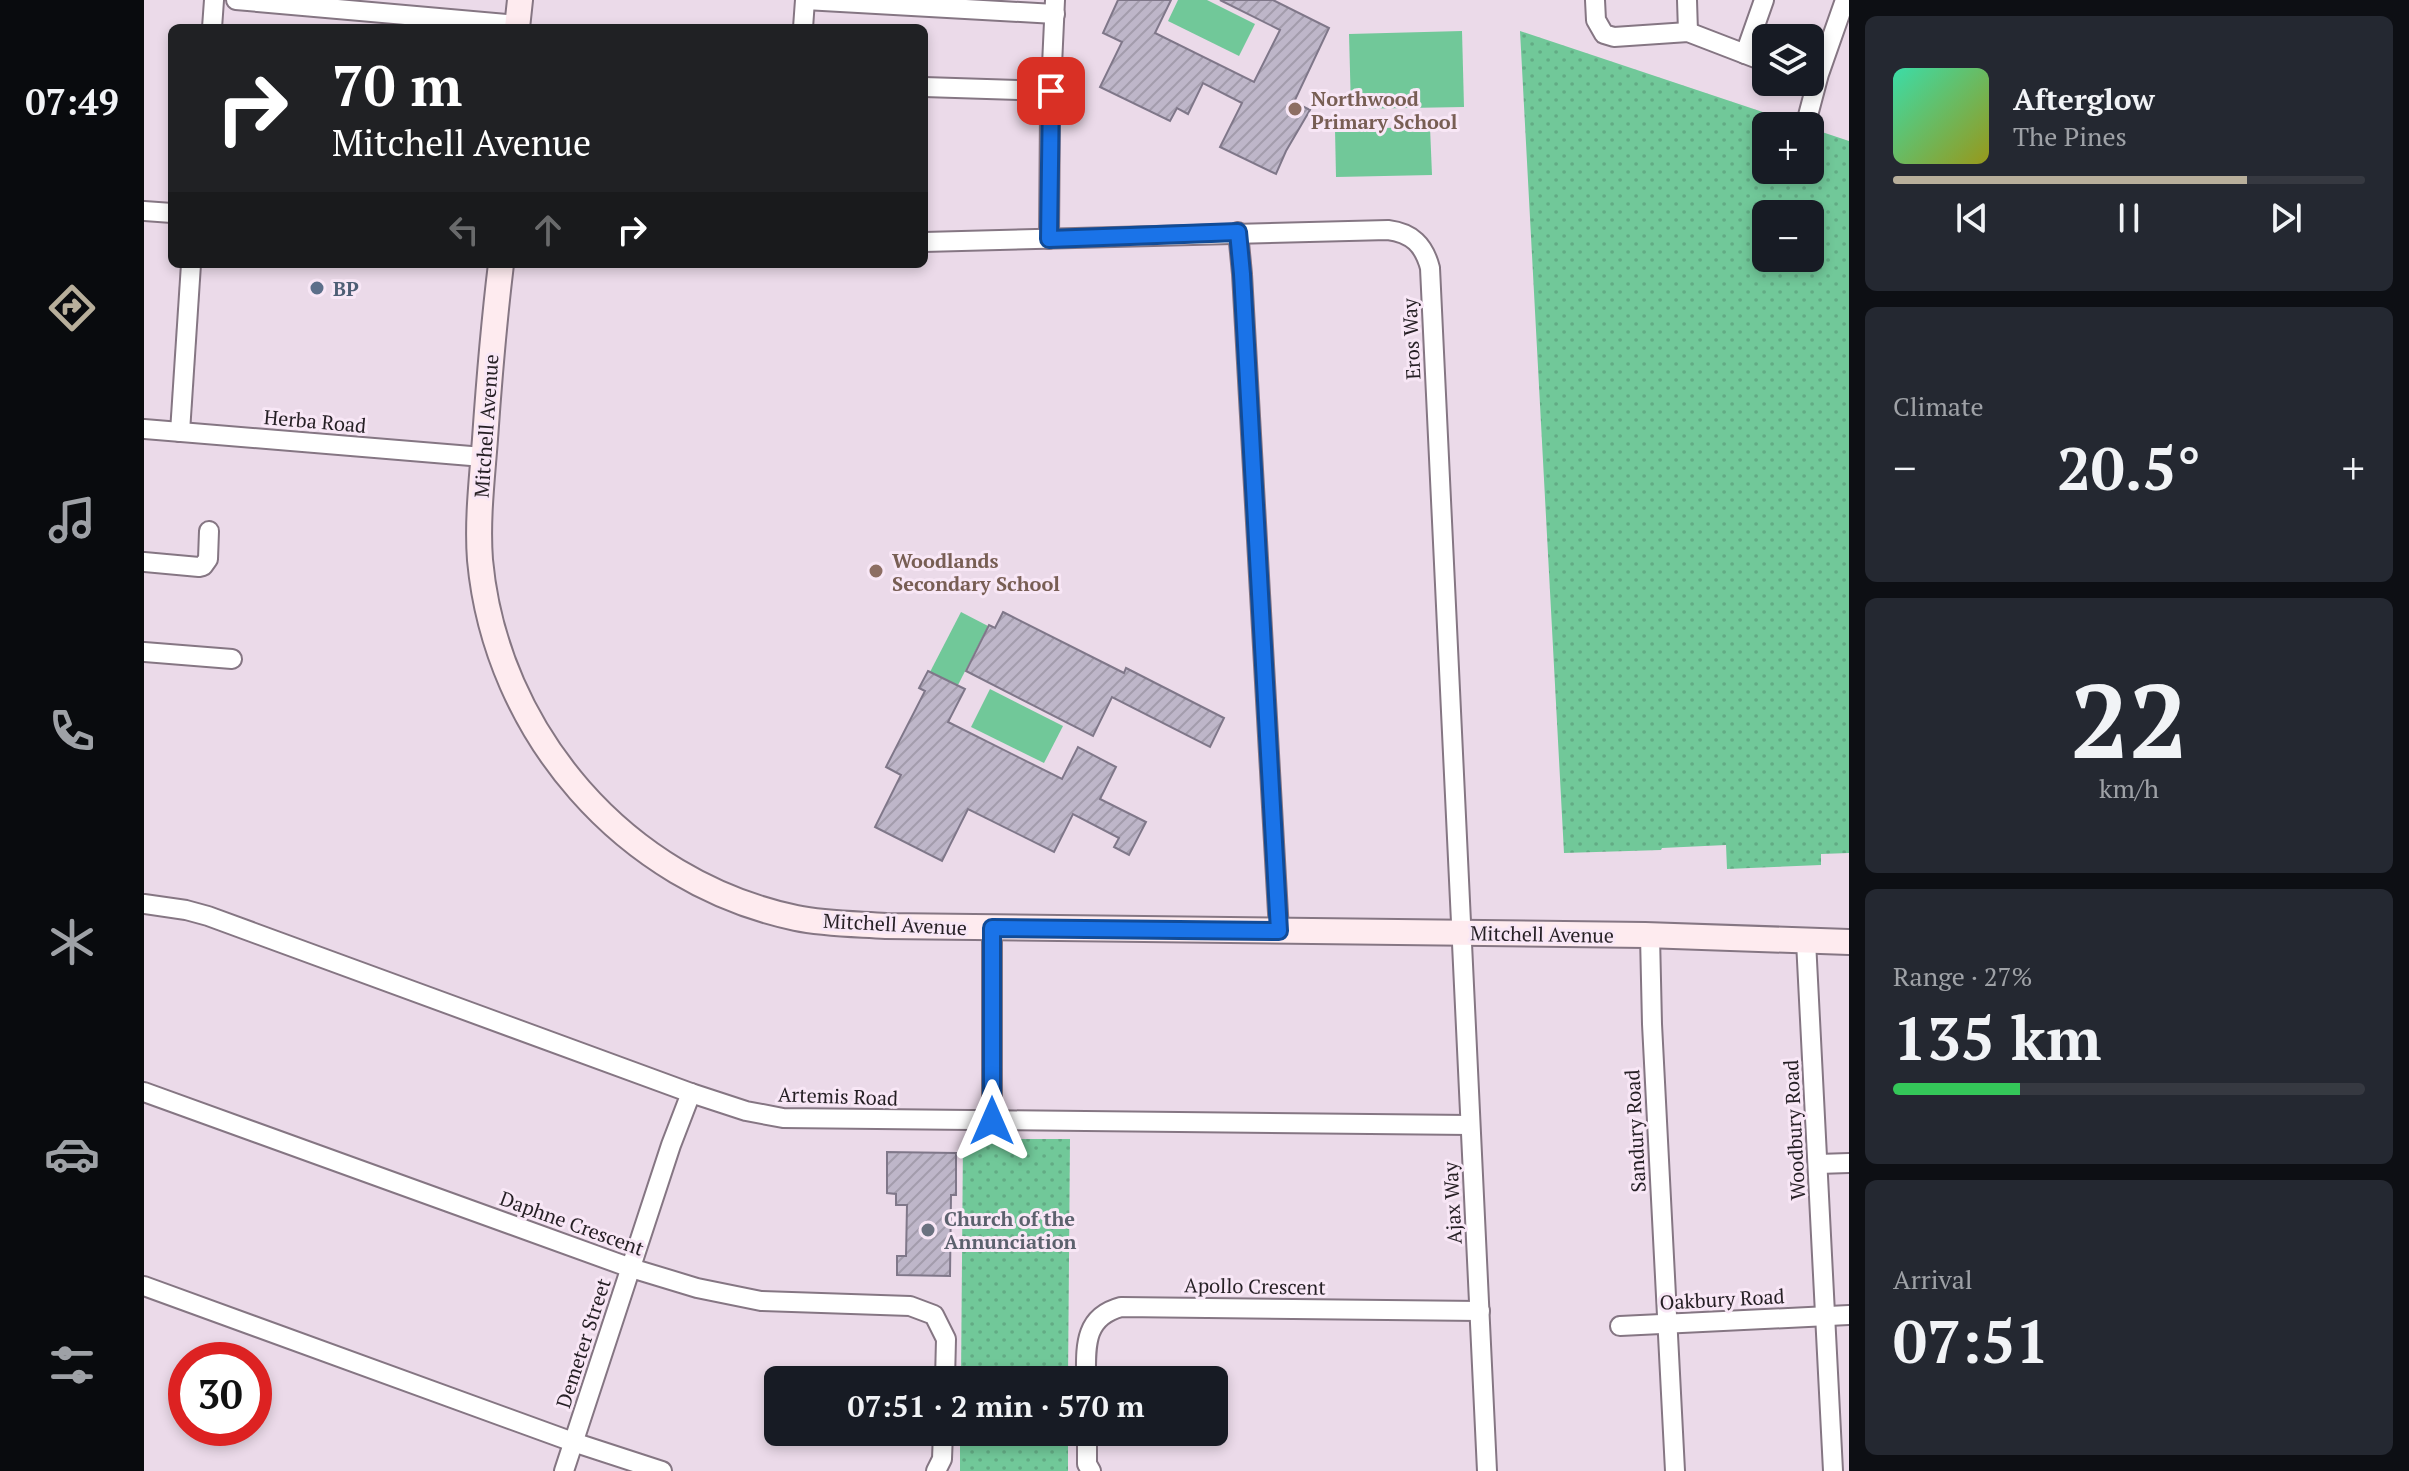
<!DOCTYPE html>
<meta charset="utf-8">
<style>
:root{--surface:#171b24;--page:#242831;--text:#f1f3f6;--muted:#9ea1a6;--line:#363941;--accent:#b8af9b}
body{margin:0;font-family:"PT Serif",serif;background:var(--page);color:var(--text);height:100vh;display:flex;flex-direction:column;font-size:30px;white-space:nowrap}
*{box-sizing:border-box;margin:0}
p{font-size:26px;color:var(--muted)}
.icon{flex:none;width:44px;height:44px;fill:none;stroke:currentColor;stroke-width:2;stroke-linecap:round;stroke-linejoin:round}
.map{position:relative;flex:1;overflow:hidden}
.drawer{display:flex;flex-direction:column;gap:16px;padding:16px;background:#0d0f14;width:560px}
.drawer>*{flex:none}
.banner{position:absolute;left:24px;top:24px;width:760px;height:244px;border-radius:12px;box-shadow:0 4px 12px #0003;background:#202124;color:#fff;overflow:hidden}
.tools{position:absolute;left:1608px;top:24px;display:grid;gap:16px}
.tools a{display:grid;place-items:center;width:72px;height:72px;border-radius:12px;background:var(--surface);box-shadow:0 4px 12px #0003;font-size:40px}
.speed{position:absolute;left:24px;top:1342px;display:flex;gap:16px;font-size:40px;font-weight:700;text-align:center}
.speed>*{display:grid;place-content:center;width:104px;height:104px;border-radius:50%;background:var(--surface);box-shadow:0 4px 12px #0003;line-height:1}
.speed .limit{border:12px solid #d22;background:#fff;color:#111}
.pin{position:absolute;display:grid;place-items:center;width:68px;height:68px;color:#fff;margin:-34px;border-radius:16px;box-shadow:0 4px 12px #0006}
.me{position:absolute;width:88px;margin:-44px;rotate:0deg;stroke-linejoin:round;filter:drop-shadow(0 0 6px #0008)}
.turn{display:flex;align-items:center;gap:28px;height:168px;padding:0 32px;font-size:36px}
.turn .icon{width:104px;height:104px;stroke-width:2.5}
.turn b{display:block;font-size:56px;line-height:68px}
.lanes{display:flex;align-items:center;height:76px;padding:0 32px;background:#0003;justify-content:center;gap:40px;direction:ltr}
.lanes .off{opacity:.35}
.big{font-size:60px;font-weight:700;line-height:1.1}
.drawer .widget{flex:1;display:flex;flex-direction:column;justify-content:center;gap:12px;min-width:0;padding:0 28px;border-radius:12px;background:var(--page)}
.drawer .dial{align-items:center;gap:0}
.dial b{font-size:104px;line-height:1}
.song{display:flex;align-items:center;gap:24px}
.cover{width:96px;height:96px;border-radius:12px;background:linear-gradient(135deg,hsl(160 70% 55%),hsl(60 70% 35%))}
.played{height:8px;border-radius:4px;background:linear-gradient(90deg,var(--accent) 75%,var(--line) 75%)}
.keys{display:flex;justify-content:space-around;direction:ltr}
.heat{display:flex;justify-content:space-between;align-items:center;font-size:44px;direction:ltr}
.charge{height:12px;border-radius:6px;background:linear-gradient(90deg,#34c759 27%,var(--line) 0)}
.trip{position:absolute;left:620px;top:1366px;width:464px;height:80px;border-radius:12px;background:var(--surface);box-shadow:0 4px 12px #0003;font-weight:700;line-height:80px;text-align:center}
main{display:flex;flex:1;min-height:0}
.dock{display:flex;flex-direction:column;width:144px;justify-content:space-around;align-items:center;background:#090b0e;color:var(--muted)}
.dock .icon{width:56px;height:56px}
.dock .current{color:var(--accent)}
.dock b{font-size:36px;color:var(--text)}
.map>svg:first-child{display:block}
.grass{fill:url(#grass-dots);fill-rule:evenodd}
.garden{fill:#71c899}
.building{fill:url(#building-hatch);stroke:#7f7789;stroke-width:2}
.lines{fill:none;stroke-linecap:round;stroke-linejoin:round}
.street-casing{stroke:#857683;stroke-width:22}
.secondary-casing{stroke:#857683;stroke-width:28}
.street{stroke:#fff;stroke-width:18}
.secondary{stroke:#feebef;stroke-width:24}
.route-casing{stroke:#114b97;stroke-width:20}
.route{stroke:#1a73e8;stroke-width:14}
.education-dot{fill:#8d6e63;stroke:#f8e7f6;stroke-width:3}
.service-dot{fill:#5c6f8a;stroke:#f8e7f6;stroke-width:3}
.worship-dot{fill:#6b7280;stroke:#f8e7f6;stroke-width:3}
.labels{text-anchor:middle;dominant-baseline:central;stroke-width:6;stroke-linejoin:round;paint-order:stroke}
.education-label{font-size:20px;font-weight:bold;fill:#785e54;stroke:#f8e7f6;text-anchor:start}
.service-label{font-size:20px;font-weight:bold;fill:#4e5e75;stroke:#f8e7f6;text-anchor:start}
.street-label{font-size:20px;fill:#251f24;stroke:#f8e7f6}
.worship-label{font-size:20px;font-weight:bold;fill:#5b616d;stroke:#f8e7f6;text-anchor:start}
</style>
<main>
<nav class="dock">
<b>07:49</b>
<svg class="icon current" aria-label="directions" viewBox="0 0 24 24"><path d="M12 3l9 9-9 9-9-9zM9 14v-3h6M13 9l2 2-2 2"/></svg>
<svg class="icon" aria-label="music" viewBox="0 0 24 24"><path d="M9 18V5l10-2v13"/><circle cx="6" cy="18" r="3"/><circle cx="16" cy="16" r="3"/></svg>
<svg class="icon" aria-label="phone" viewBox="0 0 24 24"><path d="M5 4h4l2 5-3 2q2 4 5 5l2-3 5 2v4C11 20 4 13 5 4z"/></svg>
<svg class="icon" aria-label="climate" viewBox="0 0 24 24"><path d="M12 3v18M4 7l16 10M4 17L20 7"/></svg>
<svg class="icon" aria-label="car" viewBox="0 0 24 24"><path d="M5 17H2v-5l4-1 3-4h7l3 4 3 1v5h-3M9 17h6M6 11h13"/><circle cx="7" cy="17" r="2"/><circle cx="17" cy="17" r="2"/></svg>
<svg class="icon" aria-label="filters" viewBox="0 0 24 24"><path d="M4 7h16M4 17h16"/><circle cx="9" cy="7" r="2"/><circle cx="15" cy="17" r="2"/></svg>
</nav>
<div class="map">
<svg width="1705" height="1471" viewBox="0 0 1705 1471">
<defs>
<pattern id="grass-dots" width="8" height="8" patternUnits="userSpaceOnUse" patternTransform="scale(2)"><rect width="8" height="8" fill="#71c899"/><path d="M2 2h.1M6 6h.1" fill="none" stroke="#62ab84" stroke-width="1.8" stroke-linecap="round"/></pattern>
<pattern id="building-hatch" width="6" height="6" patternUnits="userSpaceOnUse" patternTransform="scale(2)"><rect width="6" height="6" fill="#beb6c9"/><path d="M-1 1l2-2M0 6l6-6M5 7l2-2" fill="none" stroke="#a39cac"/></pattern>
</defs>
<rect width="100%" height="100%" fill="#ebdae9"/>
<g class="grass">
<path d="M1376,31l285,95h-39v44h44v-42l39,13v712l-28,1v11l-94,4 -1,-24 -64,3 -1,2 -97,3zM1622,214h44v44h-44z"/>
<path d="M819,1139h107l-2,241h-107z"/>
<rect x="816" y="1432" width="108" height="39"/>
</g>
<g class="garden">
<path d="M1034,0h29l48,24 -16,32 -71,-35z"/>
<path d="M1318,31l2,76 -113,2 -2,-75z"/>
<path d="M1286,127l2,48 -96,2 -1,-48z"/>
<path d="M817,612l27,14 -31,61 -27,-15z"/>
<path d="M846,689l73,37 -19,37 -73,-36z"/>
</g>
<g class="building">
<path d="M974,0h53l-16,33 99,49 26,-52 -60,-30h53l56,28 -35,74 16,8 -24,41 -10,23 -56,-27 22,-44 -39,-20 -15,31 -11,-6 -7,13 -70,-34 22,-45 -19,-9z"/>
<path d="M859,612l121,61 2,-5 98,50 -14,29 -98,-50 -19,39 -127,-65 23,-46 6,3z"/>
<path d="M784,671l37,18 -17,33 114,57 16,-32 38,20 -16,32 46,23 -17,33 -15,-8 5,-9 -46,-24 -19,38 -86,-43 -26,52 -67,-34 26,-52 -15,-8 39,-76 -6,-3z"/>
<path d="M743,1152l69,1v42h-5l-1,81 -53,-1v-19h9l1,-51h-11v-11l-9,-1z"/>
</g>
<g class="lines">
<defs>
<g id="street">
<path d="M92,0l282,25"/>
<path d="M661,0l250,14"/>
<path d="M1451,0l1,20 8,14 10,3 74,-5 78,30"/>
<path d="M1543,0l1,32"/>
<path d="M68,28l2,-28"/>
<path d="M659,28l2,-28"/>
<path d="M1601,54l19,-54"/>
<path d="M780,87l127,4"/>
<path d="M1662,123l13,-49 26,-74"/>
<path d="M0,211l28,2"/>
<path d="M1094,232l4,42 37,657"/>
<path d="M905,239l1,-130 5,-109"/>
<path d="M780,242l464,-12c24,3 36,15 42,38l57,1203"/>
<path d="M0,429l339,28"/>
<path d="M36,432l11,-168"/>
<path d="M0,562l55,5 4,-1 5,-7 1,-28"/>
<path d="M0,652l88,7"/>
<path d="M0,904l42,6 22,6 483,177 55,18 37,7 687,7"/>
<path d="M1506,936l2,88 23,447"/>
<path d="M1662,941l27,530"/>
<path d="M0,1092l487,176 66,20 64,13 149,5 24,9 12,24 -1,41"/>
<path d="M848,1121v-193"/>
<path d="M1674,1164l31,-1"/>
<path d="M0,1286l429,156 89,29"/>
<path d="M1476,1326l229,-11"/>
<path d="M942,1380c0,-32 -3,-63 35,-73l359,4"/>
<path d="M943,1432v32l4,7"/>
<path d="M420,1471l107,-326 20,-52"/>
<path d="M792,1471l6,-12 1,-27"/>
</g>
<g id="secondary">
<path d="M373,28l3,-28"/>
<path d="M357,264c-7,58 -12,117 -16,175 -3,40 -8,81 -5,121 16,173 145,322 316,358 29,6 61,6 90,8l759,9 204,7"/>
</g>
</defs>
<use href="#street" class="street-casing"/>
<use href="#secondary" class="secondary-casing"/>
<use href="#street" class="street"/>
<use href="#secondary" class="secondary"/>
</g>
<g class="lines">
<defs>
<path id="route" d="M848,1121v-193l287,3 -37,-657 -4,-42 -189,7 2,-148"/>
</defs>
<use href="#route" class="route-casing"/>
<use href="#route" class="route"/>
</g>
<g class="education-dot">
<circle cx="1151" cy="109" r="8"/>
<circle cx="732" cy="571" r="8"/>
</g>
<circle class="service-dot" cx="173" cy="288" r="8"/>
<circle class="worship-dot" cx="784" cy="1230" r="8"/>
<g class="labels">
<g class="education-label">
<text x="1167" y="98">Northwood<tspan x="1167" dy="23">Primary School</tspan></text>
<text x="748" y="560">Woodlands<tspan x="748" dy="23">Secondary School</tspan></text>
</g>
<g class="service-label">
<text x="189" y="288">BP</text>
</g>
<g class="street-label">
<text transform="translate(1267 339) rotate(-93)">Eros Way</text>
<text transform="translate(171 421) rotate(5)">Herba Road</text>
<text transform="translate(342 426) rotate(-86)">Mitchell Avenue</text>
<text transform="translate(751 924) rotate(3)">Mitchell Avenue</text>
<text transform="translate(1398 934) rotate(1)">Mitchell Avenue</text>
<text transform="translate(694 1096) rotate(2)">Artemis Road</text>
<text transform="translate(1650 1130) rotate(-93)">Woodbury Road</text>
<text transform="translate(1491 1131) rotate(-93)">Sandury Road</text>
<text transform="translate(1308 1203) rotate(-93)">Ajax Way</text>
<text transform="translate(428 1223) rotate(20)">Daphne Crescent</text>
<text transform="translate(1111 1286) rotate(1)">Apollo Crescent</text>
<text transform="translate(1578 1299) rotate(-3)">Oakbury Road</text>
<text transform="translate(439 1343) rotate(-72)">Demeter Street</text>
</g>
<g class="worship-label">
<text x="800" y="1218">Church of the<tspan x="800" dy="23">Annunciation</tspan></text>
</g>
</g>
</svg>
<div class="tools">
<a><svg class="icon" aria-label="layers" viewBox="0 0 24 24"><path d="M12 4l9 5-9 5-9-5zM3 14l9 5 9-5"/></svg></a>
<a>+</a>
<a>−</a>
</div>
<div class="speed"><div class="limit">30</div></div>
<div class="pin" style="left:907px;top:91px;background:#d93025"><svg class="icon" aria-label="arrive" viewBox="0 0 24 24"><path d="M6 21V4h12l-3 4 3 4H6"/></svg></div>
<svg class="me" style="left:848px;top:1121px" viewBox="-20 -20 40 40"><path d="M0-17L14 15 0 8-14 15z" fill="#1a73e8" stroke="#fff" stroke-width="4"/></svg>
<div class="trip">07:51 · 2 min · 570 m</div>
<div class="banner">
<div class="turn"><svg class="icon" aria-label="right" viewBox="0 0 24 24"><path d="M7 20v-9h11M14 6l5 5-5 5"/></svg><div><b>70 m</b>Mitchell Avenue</div></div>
<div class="lanes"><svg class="icon off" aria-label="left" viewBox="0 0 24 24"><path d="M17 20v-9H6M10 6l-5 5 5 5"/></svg><svg class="icon off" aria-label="ahead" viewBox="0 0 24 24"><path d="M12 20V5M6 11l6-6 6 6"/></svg><svg class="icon" aria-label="right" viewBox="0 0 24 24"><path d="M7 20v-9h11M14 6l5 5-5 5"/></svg></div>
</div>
</div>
<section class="drawer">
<div class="widget">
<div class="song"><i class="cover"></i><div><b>Afterglow</b><p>The Pines</p></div></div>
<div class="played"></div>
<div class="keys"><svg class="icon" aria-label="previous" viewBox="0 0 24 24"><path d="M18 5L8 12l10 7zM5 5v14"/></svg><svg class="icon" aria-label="pause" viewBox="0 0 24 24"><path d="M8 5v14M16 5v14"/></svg><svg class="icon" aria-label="next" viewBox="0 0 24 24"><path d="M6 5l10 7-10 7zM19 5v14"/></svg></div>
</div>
<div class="widget"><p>Climate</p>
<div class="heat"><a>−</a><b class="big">20.5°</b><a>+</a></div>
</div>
<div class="widget dial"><b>22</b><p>km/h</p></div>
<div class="widget"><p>Range · 27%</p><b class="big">135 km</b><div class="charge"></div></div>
<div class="widget"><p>Arrival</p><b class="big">07:51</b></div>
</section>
</main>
